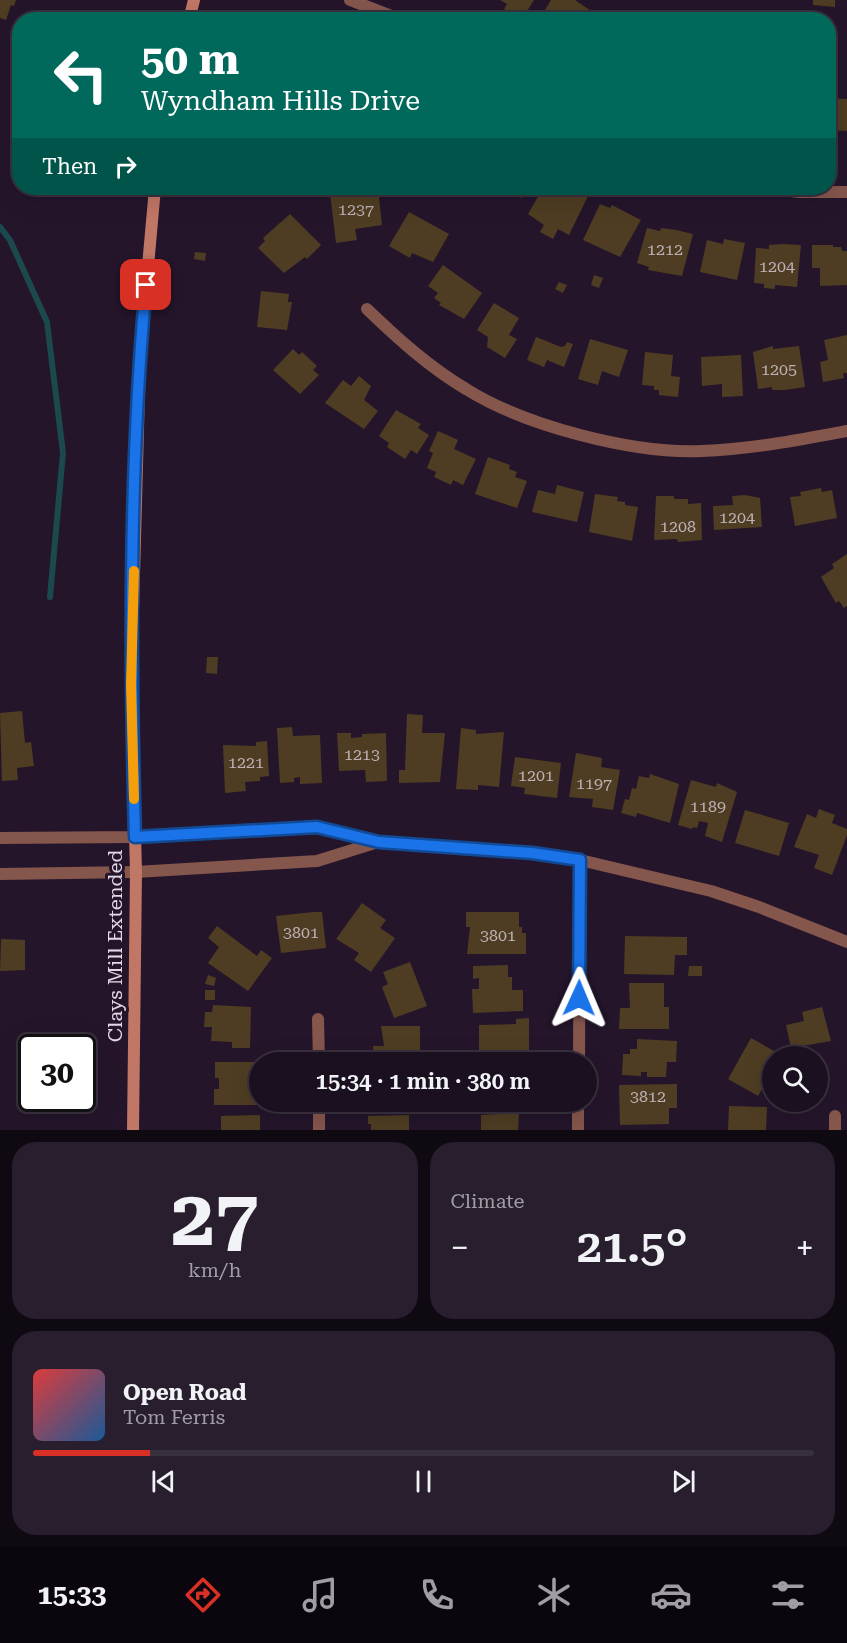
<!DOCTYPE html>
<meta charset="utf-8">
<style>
:root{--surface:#1b1020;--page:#281e2d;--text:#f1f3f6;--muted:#a09da5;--line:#39303e;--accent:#d93025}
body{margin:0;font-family:"Roboto Serif",serif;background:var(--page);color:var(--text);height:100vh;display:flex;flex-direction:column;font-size:22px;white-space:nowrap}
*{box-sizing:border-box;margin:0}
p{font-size:20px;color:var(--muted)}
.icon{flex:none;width:33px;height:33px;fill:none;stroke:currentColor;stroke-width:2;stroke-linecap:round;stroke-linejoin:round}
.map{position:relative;height:1130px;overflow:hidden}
.sheet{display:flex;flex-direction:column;gap:12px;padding:12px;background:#0f0912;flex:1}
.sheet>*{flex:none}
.banner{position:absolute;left:12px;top:12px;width:824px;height:183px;border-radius:24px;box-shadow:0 6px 24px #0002,0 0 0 2px var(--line);background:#00695c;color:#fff;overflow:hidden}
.controls{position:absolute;left:762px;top:1046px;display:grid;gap:12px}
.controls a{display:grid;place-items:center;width:66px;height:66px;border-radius:50%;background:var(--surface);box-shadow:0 6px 24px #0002,0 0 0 2px var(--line);font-size:30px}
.speed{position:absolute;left:18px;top:1034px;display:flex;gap:12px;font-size:30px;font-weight:700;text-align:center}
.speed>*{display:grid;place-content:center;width:78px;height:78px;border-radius:50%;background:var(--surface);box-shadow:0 6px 24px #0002,0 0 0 2px var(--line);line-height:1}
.speed .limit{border:3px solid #111;border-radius:9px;background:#fff;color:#111}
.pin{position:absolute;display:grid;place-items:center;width:51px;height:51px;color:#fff;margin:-26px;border-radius:12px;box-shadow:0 3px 9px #0006}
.me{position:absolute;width:66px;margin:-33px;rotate:1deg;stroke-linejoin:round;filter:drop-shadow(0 0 4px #0008)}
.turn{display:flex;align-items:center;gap:21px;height:126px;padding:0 30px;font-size:27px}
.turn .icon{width:78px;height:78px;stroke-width:2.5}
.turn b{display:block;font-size:42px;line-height:51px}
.then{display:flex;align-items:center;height:57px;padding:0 30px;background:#0003;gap:12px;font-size:22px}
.big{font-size:45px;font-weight:600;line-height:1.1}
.sheet .tile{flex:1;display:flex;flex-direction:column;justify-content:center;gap:9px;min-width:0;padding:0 21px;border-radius:24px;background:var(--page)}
.sheet .dial{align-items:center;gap:0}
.dial b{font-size:78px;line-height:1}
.song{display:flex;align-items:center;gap:18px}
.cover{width:72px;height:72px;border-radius:9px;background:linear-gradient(135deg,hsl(0 70% 55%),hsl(210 70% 35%))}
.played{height:6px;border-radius:3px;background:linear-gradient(90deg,var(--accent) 15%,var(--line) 15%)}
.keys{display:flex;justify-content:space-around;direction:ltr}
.heat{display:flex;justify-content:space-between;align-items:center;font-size:33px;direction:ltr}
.sheet .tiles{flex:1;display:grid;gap:12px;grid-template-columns:1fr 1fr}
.tile:last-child{grid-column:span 2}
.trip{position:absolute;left:249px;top:1052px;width:348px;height:60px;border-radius:30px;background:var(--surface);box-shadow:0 6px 24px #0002,0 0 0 2px var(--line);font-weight:600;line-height:60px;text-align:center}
.dock{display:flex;height:96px;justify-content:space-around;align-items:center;background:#0b060d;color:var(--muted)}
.dock .icon{width:42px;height:42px}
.dock .selected{color:var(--accent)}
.dock b{font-size:27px;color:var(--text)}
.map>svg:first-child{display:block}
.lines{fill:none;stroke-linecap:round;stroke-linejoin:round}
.stream{stroke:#1b494e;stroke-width:6}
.building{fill:#4e3d22}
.street{stroke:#85564c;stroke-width:12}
.secondary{stroke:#c17765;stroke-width:12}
.route-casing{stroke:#114b97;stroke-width:15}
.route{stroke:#1a73e8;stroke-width:10}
.slow{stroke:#f59e0b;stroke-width:10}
.labels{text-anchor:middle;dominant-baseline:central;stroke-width:6;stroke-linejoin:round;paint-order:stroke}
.number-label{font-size:16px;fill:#bdb1b6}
.street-label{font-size:20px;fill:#e2d8e7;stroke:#24152b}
</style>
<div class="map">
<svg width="847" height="1130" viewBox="0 0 847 1130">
<rect width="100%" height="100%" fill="#24152b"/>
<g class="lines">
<path class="stream" d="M0,227l10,13 37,82 16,131 -13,144"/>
</g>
<g class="building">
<path d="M0,0h16l-2,6 -3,-1 -5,15 -6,-2z"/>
<path d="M500,0h34l-12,19 -18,-10 3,-5z"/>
<path d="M551,0h24l22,15 -3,5h-55z"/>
<path d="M813,0h22v7l-22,-2z"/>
<path d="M828,98l19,1v32l-19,-1z"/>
<path d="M378,188l4,37 -27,4 2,11 -21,3 -6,-50z"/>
<path d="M506,188h23l-8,10z"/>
<path d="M543,188h29l16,8 -19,39 -11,-6 -5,10 -13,-7 4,-7 -16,-11z"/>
<path d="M600,204l10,4 2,-3 29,15 -21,37 -37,-17z"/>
<path d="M409,212l40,22 -16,28 -21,-9 -2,5 -21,-12z"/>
<path d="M290,214l31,31 -14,14 -2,-2 -21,16 -26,-25 7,-7 -2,-3z"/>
<path d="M647,228l13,3 1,-3 15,2 17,4 -11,42 -34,-6 1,-3 -12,-4z"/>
<path d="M724,239l21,4 -8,37 -37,-8 7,-32 16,4z"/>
<path d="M783,244l18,1 -4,42 -22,-2v4l-11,-1v-4l-10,-1 2,-35 13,1v-4z"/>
<path d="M812,245h21v2h8l1,4h5v34l-27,1v-18h-8z"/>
<path d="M195,252l11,1 -1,8 -11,-2z"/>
<path d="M443,265l39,28 -18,26 -25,-14 2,-2 -7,-5 4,-5 -10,-7z"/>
<path d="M594,275l9,3 -4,10 -8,-3z"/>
<path d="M559,282l8,3 -4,8 -8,-4z"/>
<path d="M261,291l28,3 -1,8h4l-5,28 -30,-3z"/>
<path d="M494,303l25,15 -10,17 8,4 -12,19 -18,-11 1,-10 -11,-7z"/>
<path d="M847,335v38h-4l1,5 -21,4 -3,-20 8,-2 -4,-20z"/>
<path d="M536,337l25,10 4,-1 2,-4 6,2 -9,23 -17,-7 -3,7 -17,-7z"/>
<path d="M590,339l38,11 -9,27 -17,-6 -4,14 -20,-6z"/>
<path d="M773,346v3l26,-3 6,41 -20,3h-13v-3l-14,2 -5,-37z"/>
<path d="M293,349l6,6 3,-3 15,14 -4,4 6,5 -19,19 -27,-24z"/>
<path d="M645,352l28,3 -2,21 9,1 -2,20 -19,-2v-5h-5v-4l-12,-1z"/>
<path d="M741,355l2,41 -21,1v-13l-20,2 -1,-29z"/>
<path d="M359,376l12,10 -7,14 14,11 -14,18 -39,-26 18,-23 8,6z"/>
<path d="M396,410l25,14 -3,4 11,7 -12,19 -6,-4 -6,9 -18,-12 2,-4 -10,-7z"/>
<path d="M438,431l20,9 -4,9 22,10 -13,26 -10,-5 -2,5 -17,-8 2,-5 -9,-4 6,-15 -4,-2z"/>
<path d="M488,457l22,8 -1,4 8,3 -2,5 12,4 -10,27 -42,-14z"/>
<path d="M557,485l27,7 -7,30 -45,-10 6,-22 17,4z"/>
<path d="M821,488l1,4 10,-2 5,28 -42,8 -5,-29 11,-1 -1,-4z"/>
<path d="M595,494l23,3 -1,4 8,1v3l13,2 -6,34 -43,-9z"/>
<path d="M745,495l15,3 2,29 -48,3 -1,-24 20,-1 -1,-9z"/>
<path d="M656,496h18v3h14v5l13,-1 1,37 -24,2 -1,-3 -23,1z"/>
<path d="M847,554v52l-3,2 -5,-7 -3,2 -15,-26 13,-9 -2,-4z"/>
<path d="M207,657h11l-1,17 -11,-1z"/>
<path d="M22,711l3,32 6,-1 3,24 -17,2 1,12 -16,1 -2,-68z"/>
<path d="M407,714l16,1 -1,18h23l-5,49 -41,1v-13h6z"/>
<path d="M292,727l1,9 27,-1 2,48 -22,1v-7l-6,1v4l-14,1 -3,-55z"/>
<path d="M461,728l15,2v4l28,-2 -5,55 -21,-2v5l-22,-1z"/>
<path d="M337,733h14v5l11,-1v-3l24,-1 1,48 -21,1 -1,-12 -26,1z"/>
<path d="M267,741l2,35 -9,1v4l-15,1 1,9 -21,2 -2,-48 33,1v-4z"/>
<path d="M576,753l26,5 -1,9 19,3 -7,40 -21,-3 1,-8 -24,-2z"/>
<path d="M515,757l46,6 -4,35 -33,-4 1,-6 -14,-2z"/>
<path d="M650,774l29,10 -9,39 -33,-10 -1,4 -15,-4 4,-14 4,1 3,-12 4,1 3,-13 10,2z"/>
<path d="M691,780l25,7 1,-4 20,9 -15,50 -17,-6 3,-13 -9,-2 -2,7 -4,-1 -1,2 -14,-4z"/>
<path d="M819,809l16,6 -3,8 15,6v6l-15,40 -18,-7 5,-13 -25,-8 13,-33 9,4z"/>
<path d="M745,810l44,13 -10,33 -44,-13z"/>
<path d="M362,903l24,17 -6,8 15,10 -24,34 -17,-12 5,-7 -23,-14z"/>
<path d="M313,912h9l4,36 -45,5 -5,-37z"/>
<path d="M466,912h53v15h3v6h4v21h-59l3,-27h-4z"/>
<path d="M217,926l40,30 4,-6 11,8 -24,33 -40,-28 11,-16 -11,-9z"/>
<path d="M625,936l62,1v18h-12l-1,20 -50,-1z"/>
<path d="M1,939l24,1v30l-25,1z"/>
<path d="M410,962l17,44 -33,12 -12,-31 6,-3 -5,-12z"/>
<path d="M508,965v12h4v13h11v21l-50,2 -1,-24h7v-11l-6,1v-13z"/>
<path d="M689,966h13v10h-14z"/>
<path d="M208,975l8,3 -2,8 -9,-2z"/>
<path d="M629,983h35v24h5v22h-50l1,-21h10z"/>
<rect x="205" y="990" width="10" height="10"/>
<path d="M213,1005l38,2 -1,41h-18v-6l-21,-1 1,-14h-8l1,-15h7z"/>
<path d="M822,1007l9,34 -40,7 -5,-23 18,-4 -2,-9z"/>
<path d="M529,1018v42l-50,1v-36l37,-1v-5z"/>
<path d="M381,1026h39v36h-46l-1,-16h11z"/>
<path d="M751,1038l32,18h-11v16l-14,24 -30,-17z"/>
<path d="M637,1039l40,2 -1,21h-9l-1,15h-19v-5h-6v4l-19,-1 1,-21h7v-5h7z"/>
<path d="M215,1062h45v39h14v4h-60v-16h5v-11h-4z"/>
<path d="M677,1084v24h-8v16l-49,1 -1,-40z"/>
<path d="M362,1101h52l1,8 -53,1z"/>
<rect x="481" y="1101" width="16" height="4"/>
<rect x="508" y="1101" width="20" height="4"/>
<path d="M729,1106l38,1 -1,23h-38z"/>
<path d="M519,1113l-1,17h-37v-15z"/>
<path d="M260,1115v15h-39v-14z"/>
<path d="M409,1115v15h-38v-6h-3v-8z"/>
</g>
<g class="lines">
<g class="street">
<path d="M350,0l52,20"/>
<path d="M764,188l36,4h47"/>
<path d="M367,309c30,29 62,58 99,80 59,37 167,65 236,62 50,-2 97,-11 145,-20"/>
<path d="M0,838l135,-1 182,-10 62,15 153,11 48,7 131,31 48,16 88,35"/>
<path d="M0,874l136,-2 181,-11 61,-19"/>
<path d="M318,1019l1,43"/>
<path d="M579,1062l1,-202"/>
<path d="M319,1101v29"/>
<path d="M578,1130v-29"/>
<path d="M835,1130v-14"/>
</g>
<g class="secondary">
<path d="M189,20l5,-20"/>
<path d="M133,1130l3,-258 -5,-187 9,-330 15,-167"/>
</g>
</g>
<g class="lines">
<defs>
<path id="route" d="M146,285c-17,183 -16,369 -11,552l182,-10 62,15 153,11 48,7 -1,138"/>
</defs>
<use href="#route" class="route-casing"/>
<use href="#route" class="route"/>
<path class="slow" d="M134,571l-3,114 3,114"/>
</g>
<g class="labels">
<g class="number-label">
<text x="356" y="209">1237</text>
<text x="665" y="249">1212</text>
<text x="777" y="266">1204</text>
<text x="779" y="369">1205</text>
<text x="737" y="517">1204</text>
<text x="678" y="526">1208</text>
<text x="362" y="754">1213</text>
<text x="246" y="762">1221</text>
<text x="536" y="775">1201</text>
<text x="594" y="783">1197</text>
<text x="708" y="806">1189</text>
<text x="301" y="932">3801</text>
<text x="498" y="935">3801</text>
<text x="648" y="1096">3812</text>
</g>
<g class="street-label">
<text transform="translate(115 946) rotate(-90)">Clays Mill Extended</text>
</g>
</g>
</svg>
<div class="controls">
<a><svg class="icon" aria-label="search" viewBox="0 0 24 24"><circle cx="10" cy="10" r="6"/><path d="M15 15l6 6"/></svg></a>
</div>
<div class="speed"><div class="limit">30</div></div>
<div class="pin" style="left:146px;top:285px;background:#d93025"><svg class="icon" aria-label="arrive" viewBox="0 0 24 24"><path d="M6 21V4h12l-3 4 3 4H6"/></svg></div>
<svg class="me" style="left:579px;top:998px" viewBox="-20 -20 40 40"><path d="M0-17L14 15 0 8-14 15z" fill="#1a73e8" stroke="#fff" stroke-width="4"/></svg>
<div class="trip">15:34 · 1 min · 380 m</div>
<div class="banner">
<div class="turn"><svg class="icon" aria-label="left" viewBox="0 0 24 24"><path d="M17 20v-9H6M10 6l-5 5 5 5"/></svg><div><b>50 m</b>Wyndham Hills Drive</div></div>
<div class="then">Then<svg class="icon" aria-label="right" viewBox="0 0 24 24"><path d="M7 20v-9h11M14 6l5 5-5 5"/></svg></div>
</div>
</div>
<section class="sheet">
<div class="tiles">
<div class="tile dial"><b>27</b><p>km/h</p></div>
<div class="tile"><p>Climate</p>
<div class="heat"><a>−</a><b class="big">21.5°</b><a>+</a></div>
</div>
<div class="tile">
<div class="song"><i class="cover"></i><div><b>Open Road</b><p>Tom Ferris</p></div></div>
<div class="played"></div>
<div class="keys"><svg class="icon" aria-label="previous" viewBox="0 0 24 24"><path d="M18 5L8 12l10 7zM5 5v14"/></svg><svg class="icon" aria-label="pause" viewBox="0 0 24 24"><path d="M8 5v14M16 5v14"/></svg><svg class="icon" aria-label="next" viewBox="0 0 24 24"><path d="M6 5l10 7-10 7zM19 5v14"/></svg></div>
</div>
</div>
</section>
<nav class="dock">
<b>15:33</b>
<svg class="icon selected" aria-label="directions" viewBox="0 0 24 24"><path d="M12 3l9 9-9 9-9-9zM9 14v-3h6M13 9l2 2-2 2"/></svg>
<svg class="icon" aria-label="music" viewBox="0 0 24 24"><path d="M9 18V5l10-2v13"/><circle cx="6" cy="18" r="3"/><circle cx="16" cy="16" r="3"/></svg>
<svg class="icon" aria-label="phone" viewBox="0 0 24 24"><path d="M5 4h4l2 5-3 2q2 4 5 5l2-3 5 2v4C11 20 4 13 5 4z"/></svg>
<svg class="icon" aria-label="climate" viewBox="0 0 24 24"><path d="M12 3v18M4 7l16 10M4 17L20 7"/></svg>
<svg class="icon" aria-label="car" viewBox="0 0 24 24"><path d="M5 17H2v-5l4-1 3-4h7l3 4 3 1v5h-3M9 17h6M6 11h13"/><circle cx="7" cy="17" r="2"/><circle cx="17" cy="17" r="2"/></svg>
<svg class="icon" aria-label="filters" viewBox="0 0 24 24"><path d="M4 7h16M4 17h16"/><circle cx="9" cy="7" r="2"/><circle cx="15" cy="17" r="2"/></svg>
</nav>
